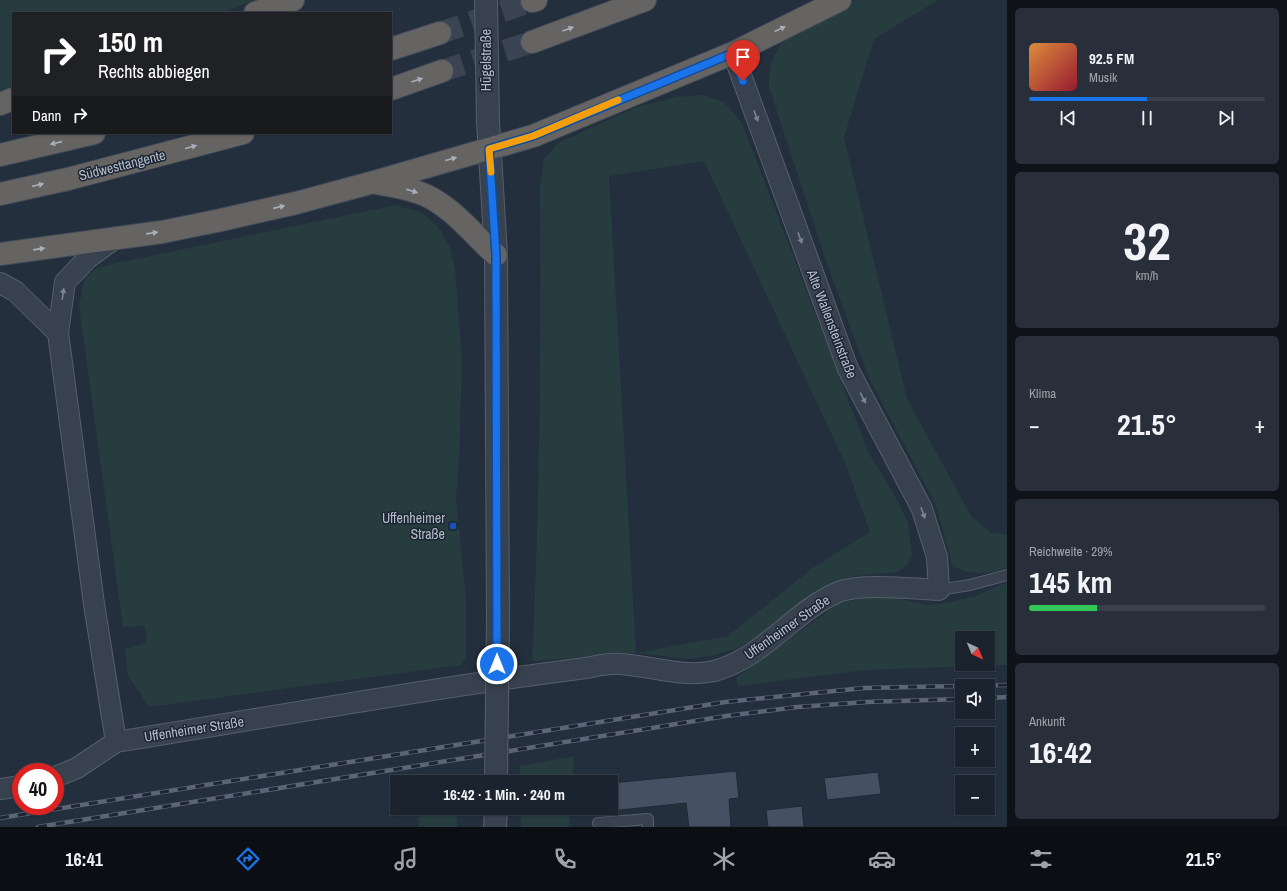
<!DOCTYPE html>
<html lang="de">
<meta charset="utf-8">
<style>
:root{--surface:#1b232e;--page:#282f3a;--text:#f1f3f6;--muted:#a0a4aa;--line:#39404a;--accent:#1a73e8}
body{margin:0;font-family:"Archivo Narrow",sans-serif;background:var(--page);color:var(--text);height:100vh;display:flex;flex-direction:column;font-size:15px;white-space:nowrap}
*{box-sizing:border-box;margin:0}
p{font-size:13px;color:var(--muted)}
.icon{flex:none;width:22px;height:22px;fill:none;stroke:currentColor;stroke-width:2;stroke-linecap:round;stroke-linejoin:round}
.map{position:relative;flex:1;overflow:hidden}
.side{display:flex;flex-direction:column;gap:8px;padding:8px;background:#0f1319;width:280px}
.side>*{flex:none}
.banner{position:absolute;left:12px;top:12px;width:380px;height:122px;border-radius:0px;box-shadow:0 1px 3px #0004,0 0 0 1px var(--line);background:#202124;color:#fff;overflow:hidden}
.needle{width:26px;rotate:136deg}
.tools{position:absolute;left:955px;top:631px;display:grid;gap:8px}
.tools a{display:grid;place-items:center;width:40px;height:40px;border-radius:0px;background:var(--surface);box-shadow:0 1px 3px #0004,0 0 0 1px var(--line);font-size:20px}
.speed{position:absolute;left:12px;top:763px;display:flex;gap:8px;font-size:20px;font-weight:700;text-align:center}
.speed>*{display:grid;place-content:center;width:52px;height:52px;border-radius:50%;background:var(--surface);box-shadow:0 1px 3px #0004,0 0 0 1px var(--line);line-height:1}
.speed .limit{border:6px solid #d22;background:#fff;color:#111}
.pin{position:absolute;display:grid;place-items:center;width:34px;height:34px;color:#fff;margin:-41px -17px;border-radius:50% 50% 50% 0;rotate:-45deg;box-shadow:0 0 4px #0007}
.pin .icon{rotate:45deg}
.me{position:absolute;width:44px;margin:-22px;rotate:0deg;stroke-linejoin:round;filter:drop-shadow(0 0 3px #0008)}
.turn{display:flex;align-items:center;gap:14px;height:84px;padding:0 20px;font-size:18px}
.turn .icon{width:52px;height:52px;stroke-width:2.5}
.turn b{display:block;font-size:28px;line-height:34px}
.then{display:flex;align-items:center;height:38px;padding:0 20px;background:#0003;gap:8px;font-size:15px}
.big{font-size:30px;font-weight:700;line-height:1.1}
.side .tile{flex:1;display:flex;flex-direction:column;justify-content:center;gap:6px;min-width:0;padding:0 14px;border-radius:6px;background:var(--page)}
.side .dial{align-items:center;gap:0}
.dial b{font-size:52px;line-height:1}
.song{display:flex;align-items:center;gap:12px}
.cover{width:48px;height:48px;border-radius:6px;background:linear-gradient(135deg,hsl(30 70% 55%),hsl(350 70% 35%))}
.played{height:4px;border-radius:2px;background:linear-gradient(90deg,var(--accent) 50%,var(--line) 50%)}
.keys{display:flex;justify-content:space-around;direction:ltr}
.heat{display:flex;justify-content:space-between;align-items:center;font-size:22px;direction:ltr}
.charge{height:6px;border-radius:3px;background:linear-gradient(90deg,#34c759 29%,var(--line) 0)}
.trip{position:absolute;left:390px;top:775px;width:228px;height:40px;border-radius:0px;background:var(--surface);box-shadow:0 1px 3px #0004,0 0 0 1px var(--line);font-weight:700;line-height:40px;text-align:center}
.tabs{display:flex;height:64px;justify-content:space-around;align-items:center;background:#0b0e12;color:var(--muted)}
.tabs .icon{width:28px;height:28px}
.tabs .on{color:var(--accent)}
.tabs b{font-size:18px;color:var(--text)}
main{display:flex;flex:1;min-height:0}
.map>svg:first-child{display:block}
.green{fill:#263c3f;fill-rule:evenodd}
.building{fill:#455162;stroke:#1f2835}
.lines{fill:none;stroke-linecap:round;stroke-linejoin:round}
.trunk-tunnel{stroke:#3a4453;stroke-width:22;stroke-dasharray:22 11;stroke-linecap:butt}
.service-casing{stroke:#565f6c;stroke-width:12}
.minor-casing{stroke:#565f6c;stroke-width:22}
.tertiary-casing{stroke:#565f6c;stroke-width:24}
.trunk-casing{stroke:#434c59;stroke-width:24}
.service{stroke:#38414e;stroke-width:10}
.minor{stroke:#38414e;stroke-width:20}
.tertiary{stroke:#38414e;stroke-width:22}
.trunk{stroke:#656462;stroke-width:22}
.rail-casing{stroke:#5a6575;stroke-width:4.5}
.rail{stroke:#1d2633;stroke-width:3;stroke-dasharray:9;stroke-linecap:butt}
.tertiary-bridge-casing{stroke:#565f6c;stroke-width:24;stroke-linecap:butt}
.tertiary-bridge{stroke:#38414e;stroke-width:22}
.oneway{fill:#a8afba}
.oneway2{fill:#7c8592}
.route-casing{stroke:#114b97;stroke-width:10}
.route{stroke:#1a73e8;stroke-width:7}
.slow{stroke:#f59e0b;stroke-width:7}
.transit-dot{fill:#1a4fb4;stroke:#1d2633;stroke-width:1.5}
.labels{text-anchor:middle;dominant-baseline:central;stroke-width:3;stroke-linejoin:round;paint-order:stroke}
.street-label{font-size:14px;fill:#b4bcc9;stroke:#1d2633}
.poi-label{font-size:14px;fill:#b4bcc9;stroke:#1d2633;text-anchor:end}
</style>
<main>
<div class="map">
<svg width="1007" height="827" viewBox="0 0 1007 827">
<rect width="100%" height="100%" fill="#242f3e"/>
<g class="green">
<path d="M0,0h255l-34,13h-208v74l-13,4z"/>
<path d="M855,0h83l-64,39 -30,98 63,262 64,117 20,17 16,1v34c-21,6 -34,8 -54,-2l-18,-63 -66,-125 -43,-117 -57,-174c0,-14 1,-27 9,-39 9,-15 60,-39 77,-48z"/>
<path d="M702,95l22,7 18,21 127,331 24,38 15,31 4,33 -5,9 -9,7 -43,4 -25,7 -32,21 -36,30 -24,14 -23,7 -27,4 -52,-6 -104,8c8,-158 9,-317 8,-475l4,-27 14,-16 79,-36 39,-10zM704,161l142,304 24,67 -56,35 -86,69 -92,17 -27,-477z"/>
<path d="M396,205l27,8 17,16 10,19 5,21 7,91 -3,102 -3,36 10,102v58l-5,7 -312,42 -21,-31 -3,-27 22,-6 -2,-17 -22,1 -44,-321 6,-29 12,-9 20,-5z"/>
<path d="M1007,582v83l-143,5 -126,16 -2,-8 102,-74 28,-7 20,-1 41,9 18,-2 31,-7zM962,638h26v26h-26z"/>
<path d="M574,756l-2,26h-52v-16z"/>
<path d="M418,808h39v19h-38z"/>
<path d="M520,808h50l-1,19h-48z"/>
</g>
<g class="building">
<path d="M736,771l3,27 -10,1 2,28h-42l-3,-24 -75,8v-28z"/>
<path d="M878,772l3,22 -54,6 -3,-22z"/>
<path d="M802,806l2,21h-36l-2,-17z"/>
</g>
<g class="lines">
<g class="trunk-tunnel">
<path d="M440,33l92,-32"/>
<path d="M442,71l90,-29"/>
</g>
<defs>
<g id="service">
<path d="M939,590l31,-5 37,-10"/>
<path d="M598,823l50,-4v8"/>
</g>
<g id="minor">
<path d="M114,239l-26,19 -23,24 -7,51 36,271 22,138"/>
<path d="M0,283l15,8 43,42"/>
<path d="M55,777l22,-9 39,-26c156,-25 313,-54 470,-74 11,-2 23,-5 34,-4 31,2 64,14 94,7 49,-13 78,-58 122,-78 23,-11 77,-4 103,-3l-2,-33 -15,-48 -74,-140 -115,-316"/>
<path d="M0,789l21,-3"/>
</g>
<g id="tertiary">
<path d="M488,121l8,134 2,364"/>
<path d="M495,827l1,-19"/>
</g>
<g id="trunk">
<path d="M532,1l4,-1"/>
<path d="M255,13l38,-13"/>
<path d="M532,42l113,-42"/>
<path d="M391,49l49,-16"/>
<path d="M391,89l51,-18"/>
<path d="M0,104l13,-5"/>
<path d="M0,155l94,-22"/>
<path d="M377,183c16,3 33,5 48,12 27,12 49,40 71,60"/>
<path d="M0,194l68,-15 175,-46"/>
<path d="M0,254l162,-22 59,-12 75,-17 78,-21 159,-46 200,-83 107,-53"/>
</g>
</defs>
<use href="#service" class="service-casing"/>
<use href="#minor" class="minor-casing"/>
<use href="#tertiary" class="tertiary-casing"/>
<use href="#trunk" class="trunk-casing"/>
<use href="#service" class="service"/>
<use href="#minor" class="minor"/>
<use href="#tertiary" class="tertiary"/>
<use href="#trunk" class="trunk"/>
<defs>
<g id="rail">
<path d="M988,698l19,-1"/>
<path d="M0,818l725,-116 139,-14 143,-3"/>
<path d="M38,827l688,-111 71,-9 70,-5 95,-3"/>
</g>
</defs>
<use href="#rail" class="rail-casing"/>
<use href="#rail" class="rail"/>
<defs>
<g id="tertiary-bridge">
<path d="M486,0l2,121"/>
<path d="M496,782l2,-163"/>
</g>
</defs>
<use href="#tertiary-bridge" class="tertiary-bridge-casing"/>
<use href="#tertiary-bridge" class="tertiary-bridge"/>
</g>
<defs><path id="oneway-solid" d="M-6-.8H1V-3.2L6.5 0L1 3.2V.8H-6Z"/></defs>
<g class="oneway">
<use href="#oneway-solid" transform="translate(568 29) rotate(-20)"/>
<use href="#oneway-solid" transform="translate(780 29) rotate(-26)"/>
<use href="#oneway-solid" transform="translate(417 80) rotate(-19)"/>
<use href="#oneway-solid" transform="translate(56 143) rotate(167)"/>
<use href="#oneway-solid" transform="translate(191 147) rotate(-15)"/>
<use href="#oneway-solid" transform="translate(451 159) rotate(-15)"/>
<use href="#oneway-solid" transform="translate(38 185) rotate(-13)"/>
<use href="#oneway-solid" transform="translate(412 191) rotate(18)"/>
<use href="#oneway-solid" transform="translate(279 207) rotate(-13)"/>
<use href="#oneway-solid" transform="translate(152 233) rotate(-8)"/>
<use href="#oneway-solid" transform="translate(39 249) rotate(-8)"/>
</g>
<g class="oneway2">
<use href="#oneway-solid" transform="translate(756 116) rotate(70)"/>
<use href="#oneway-solid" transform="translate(800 238) rotate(70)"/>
<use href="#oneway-solid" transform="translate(63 294) rotate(-82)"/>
<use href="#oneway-solid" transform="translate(863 398) rotate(62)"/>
<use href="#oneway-solid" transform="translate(923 513) rotate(70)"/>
</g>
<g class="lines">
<defs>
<path id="route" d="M497,664l-1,-409 -7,-106 44,-13 200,-83 10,28"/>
</defs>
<use href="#route" class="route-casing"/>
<use href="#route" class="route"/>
<path class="slow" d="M491,172l-2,-23 44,-13 85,-36"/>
</g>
<rect class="transit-dot" x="449" y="522" width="8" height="8" rx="2"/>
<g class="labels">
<g class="street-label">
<text transform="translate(486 60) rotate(-90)">Hügelstraße</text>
<text transform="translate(122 165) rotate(-14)">Südwesttangente</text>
<text transform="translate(832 324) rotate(69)">Alte Wallensteinstraße</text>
<text transform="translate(787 627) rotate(-35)">Uffenheimer Straße</text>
<text transform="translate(194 729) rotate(-9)">Uffenheimer Straße</text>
</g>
<g class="poi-label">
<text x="445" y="518">Uffenheimer<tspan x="445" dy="16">Straße</tspan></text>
</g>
</g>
</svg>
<div class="tools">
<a><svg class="needle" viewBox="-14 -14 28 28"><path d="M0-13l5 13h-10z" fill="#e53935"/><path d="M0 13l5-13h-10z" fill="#a0a4aa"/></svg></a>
<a><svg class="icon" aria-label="sound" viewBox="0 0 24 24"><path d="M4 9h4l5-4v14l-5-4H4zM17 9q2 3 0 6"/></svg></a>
<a>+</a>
<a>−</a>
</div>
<div class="speed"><div class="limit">40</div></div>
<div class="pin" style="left:743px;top:81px;background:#d93025"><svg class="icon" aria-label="arrive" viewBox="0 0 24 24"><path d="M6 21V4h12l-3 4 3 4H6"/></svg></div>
<svg class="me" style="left:497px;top:664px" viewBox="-20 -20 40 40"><circle r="17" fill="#1a73e8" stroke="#fff" stroke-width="3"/><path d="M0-11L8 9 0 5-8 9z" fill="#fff"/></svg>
<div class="trip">16:42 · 1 Min. · 240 m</div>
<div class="banner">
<div class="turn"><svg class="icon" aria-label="right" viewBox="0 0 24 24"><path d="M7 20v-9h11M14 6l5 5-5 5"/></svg><div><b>150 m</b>Rechts abbiegen</div></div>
<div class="then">Dann<svg class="icon" aria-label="right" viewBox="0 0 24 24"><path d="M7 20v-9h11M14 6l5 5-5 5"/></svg></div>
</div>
</div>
<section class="side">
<div class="tile">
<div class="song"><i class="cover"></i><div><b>92.5 FM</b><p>Musik</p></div></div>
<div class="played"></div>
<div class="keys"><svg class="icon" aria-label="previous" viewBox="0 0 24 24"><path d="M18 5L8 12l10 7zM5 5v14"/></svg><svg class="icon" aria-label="pause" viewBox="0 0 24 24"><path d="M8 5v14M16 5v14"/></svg><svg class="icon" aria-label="next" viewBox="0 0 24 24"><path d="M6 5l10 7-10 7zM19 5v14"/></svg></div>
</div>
<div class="tile dial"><b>32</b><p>km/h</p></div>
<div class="tile"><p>Klima</p>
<div class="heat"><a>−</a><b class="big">21.5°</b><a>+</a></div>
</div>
<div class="tile"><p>Reichweite · 29%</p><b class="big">145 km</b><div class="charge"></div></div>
<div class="tile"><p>Ankunft</p><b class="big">16:42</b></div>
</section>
</main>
<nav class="tabs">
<b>16:41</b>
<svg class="icon on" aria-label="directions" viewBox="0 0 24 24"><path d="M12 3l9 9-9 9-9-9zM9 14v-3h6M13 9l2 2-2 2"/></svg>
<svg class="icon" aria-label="music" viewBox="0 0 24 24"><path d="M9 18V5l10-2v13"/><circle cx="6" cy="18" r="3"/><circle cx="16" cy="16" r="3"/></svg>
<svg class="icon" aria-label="phone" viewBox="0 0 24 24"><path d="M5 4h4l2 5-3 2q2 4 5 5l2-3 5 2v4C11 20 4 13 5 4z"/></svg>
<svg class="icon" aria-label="climate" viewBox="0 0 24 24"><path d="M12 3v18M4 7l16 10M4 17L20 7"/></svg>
<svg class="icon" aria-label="car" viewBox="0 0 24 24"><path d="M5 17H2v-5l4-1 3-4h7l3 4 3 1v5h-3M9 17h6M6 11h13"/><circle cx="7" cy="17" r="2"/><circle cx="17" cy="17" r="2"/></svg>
<svg class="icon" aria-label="filters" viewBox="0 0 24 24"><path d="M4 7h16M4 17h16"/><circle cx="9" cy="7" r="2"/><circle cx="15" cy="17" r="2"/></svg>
<b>21.5°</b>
</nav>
